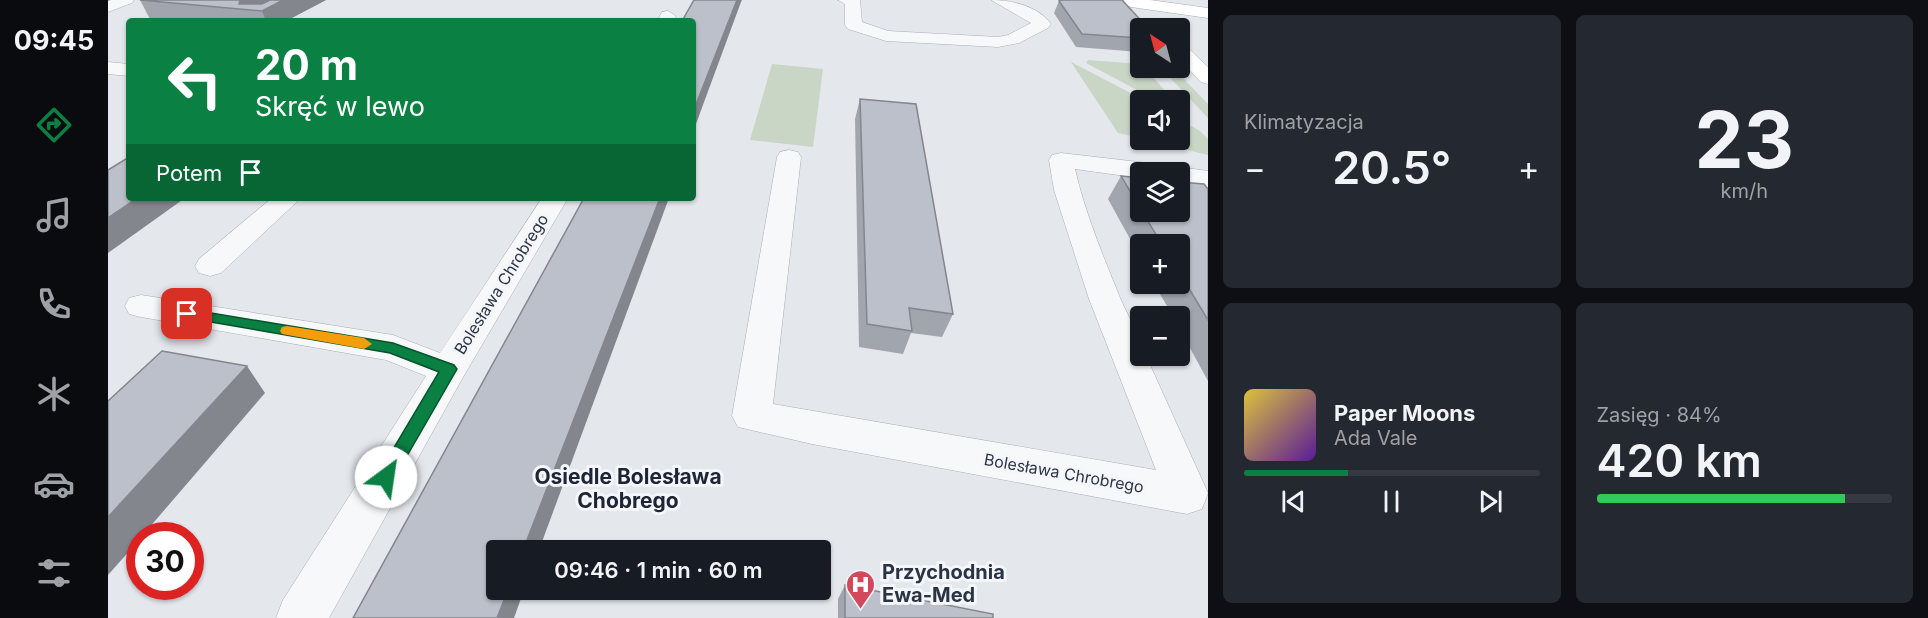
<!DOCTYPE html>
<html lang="pl">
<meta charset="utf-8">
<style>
:root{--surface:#171b24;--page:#242831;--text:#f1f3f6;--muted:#9ea1a6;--line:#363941;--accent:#0b8043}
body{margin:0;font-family:Inter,sans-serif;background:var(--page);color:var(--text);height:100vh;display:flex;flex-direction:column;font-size:22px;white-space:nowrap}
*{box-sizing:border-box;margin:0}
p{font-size:20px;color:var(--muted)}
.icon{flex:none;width:33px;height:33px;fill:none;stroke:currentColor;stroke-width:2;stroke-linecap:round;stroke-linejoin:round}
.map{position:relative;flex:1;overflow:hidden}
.details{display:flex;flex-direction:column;gap:15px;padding:15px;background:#0d0f14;width:720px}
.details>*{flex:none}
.top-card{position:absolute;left:18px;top:18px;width:570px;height:183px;border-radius:6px;box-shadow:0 2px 4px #0004;background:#0b8043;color:#fff;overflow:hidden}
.needle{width:39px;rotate:324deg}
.tools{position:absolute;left:1022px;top:18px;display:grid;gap:12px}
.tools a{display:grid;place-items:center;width:60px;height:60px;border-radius:6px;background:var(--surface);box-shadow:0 2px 4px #0004;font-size:30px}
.speed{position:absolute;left:18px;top:522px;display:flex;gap:12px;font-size:30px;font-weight:700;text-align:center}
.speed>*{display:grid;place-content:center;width:78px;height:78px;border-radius:50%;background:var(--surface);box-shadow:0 2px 4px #0004;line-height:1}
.speed .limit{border:9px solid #d22;background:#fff;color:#111}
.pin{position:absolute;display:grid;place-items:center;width:51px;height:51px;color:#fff;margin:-26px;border-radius:12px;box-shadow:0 3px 9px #0006}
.me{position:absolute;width:66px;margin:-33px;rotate:31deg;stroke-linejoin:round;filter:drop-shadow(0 0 4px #0008)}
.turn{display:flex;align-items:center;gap:21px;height:126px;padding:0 30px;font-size:27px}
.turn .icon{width:78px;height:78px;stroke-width:2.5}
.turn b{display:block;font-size:42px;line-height:51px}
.then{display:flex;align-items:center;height:57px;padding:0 30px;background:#0003;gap:12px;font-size:22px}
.big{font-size:45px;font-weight:600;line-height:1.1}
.details .tile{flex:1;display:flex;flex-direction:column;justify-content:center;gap:9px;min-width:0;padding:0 21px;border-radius:9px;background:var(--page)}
.details .dial{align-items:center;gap:0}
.dial b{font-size:78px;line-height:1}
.song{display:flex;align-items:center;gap:18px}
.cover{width:72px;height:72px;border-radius:9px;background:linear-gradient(135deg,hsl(50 70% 55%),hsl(270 70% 35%))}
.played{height:6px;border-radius:3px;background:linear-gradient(90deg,var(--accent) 35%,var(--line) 35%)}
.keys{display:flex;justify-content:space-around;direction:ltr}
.heat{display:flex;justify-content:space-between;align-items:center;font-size:33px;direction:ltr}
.charge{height:9px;border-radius:4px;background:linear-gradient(90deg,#34c759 84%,var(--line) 0)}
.details .tiles{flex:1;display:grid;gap:15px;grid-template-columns:repeat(2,1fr)}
.trip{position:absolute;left:378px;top:540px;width:345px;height:60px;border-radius:6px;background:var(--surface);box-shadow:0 2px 4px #0004;font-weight:600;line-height:60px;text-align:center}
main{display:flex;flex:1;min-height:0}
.dock{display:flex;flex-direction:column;width:108px;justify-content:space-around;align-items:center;background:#090b0e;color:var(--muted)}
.dock .icon{width:42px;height:42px}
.dock .selected{color:var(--accent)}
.dock b{font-size:27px;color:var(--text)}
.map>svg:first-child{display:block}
.green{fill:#c9d6c5}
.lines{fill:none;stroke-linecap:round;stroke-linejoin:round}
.street-casing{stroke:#a9aeb7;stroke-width:1}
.secondary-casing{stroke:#a9aeb7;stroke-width:1}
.street{fill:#f7f8fa;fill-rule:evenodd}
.secondary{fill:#fff;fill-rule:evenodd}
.wall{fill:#a1a5ae}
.shaded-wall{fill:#83868d}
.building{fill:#bbc0ca;stroke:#83868d;stroke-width:1.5}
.route{fill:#0b8043;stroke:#07532c;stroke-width:1.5}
.slow{fill:#f59e0b}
.labels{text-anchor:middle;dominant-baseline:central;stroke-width:6;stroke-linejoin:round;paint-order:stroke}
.street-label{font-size:16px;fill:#2b3445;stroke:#f4f6f9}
.near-poi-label{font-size:20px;font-weight:bold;fill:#2b3445;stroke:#f4f6f9;text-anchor:start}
.near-neighbourhood-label{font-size:21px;font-weight:bold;fill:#1d2536;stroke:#f4f6f9}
</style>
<main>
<nav class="dock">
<b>09:45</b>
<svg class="icon selected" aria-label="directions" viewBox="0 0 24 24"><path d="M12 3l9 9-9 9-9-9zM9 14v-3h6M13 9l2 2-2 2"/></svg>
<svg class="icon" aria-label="music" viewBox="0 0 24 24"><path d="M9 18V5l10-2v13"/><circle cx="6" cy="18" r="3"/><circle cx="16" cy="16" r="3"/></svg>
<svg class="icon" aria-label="phone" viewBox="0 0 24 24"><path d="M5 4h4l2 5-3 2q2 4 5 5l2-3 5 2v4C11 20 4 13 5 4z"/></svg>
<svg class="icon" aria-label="climate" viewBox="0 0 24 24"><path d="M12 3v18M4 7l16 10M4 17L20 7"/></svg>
<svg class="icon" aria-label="car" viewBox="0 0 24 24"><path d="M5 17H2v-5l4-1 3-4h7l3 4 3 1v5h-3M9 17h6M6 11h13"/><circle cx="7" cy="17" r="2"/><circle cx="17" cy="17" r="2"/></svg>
<svg class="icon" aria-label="filters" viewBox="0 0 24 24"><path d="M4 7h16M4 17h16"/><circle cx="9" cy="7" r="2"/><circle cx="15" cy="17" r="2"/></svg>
</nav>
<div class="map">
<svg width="1100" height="618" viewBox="0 0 1100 618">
<rect width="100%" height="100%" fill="#e4e7ec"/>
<g class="green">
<path d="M980,60l52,4v4h5l28,32h-17l-70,-37z"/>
<path d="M963,62l73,38h-4v38l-22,-5z"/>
<path d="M664,64l51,5 -10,78 -63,-7z"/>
<path d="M1053,68h12l35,36v14z"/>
<path d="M1071,119l21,12 8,8v16l-62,-15h33z"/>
</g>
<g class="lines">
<defs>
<g id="street">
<path d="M4,0h22l-2,3 -24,9v-11z"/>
<path d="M730,0h22l2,22 26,9 110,6 10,-2 23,-12 -40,-23c21,0 47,6 60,24l-3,4 -29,15 -21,4 -112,-6 -38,-12 -3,-4v-21z"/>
<path d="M560,11l8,5 -3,5h-16l5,-9z"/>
<path d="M0,62l21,2v12l-21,-2z"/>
<path d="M681,150l9,2 3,5 -28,247 383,66 -67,-171 -35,-109 -5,-30 3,-5 9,-2 95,11 9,3 3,5 11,-5 29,4v16l-29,-4v-11h-39v6l-65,-9c10,44 29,89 46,131 8,18 19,35 19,56h6l62,137 -6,16 -15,5 -375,-70 -74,-17 -6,-11 45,-259 3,-5z"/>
<path d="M164,198h29l-80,75 -11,3 -11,-3 -4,-7 4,-7z"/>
<path d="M434,198h26l-106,181 -133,239h-53l7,-18 143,-224 -40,-16 -245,-43 -12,-3 -4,-8 4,-8 12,-3 252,40 47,18z"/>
</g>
<g id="secondary">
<path d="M1016,0h26l58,8v10l-77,-11 -6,-2z"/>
<path d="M1071,44l7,2 22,21v17l-7,-2 -22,-22z"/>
</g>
</defs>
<use href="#street" class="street-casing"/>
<use href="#secondary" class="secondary-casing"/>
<use href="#street" class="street"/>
<use href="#secondary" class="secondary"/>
</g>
<g class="wall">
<path d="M32,0h186l-40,21h-115l-21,-2z"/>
<path d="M951,1l81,27v24l-64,-5 -22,-34z"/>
<path d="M752,99l93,215 -11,23 -31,-4 -8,21 -44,-7 -4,-228z"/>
<path d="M1013,176l19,2v34h39l29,-23v192l-29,-53v-12h-6l-19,-32h25v-40h-39v13l-32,-58z"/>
<path d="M737,585l148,33h-155v-19z"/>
</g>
<g class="shaded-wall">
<path d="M132,0h41l-22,10 -20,-6z"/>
<path d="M175,0h43l-40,21h-20l-4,-10z"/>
<path d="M629,0h5l-1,2 -48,130v-20z"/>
<path d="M29,198h48l-77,55v-35z"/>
<path d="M552,198h9l-130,352h-16z"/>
<path d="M139,366l18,27 -123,143h-2v3l-32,36v-58z"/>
<path d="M400,590h16l-10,28h-17z"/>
</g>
<g class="building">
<path d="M32,0h100l-1,4h23l8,-4h13l-21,11z"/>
<path d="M586,0h43l-44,112v-91h-11z"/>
<path d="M953,0h61l26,28h-8v10l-58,-4 -23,-33z"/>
<path d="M752,99l56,5 37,210 -44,-6 3,23 -45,-7z"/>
<path d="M21,157v41h8l-29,20v-48z"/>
<path d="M1013,176l19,2v30z"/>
<path d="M1071,182l25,2 4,5v131l-29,-48v-28h-17l-20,-32h37z"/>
<path d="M476,198h76l-137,352h-27v40h12l-11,28h-144z"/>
<path d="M54,351l85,15 -139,151v-116z"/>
<path d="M737,585l148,29v4h-148z"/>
</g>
<path class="route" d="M79,309l206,34 61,22 3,4 -65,113 -6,2 -6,-2 -3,-5 3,-6 59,-99 -49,-19 -208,-36 -2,-3 2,-3z"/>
<path class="slow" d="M179,326l77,12 8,6 -8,5 -82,-15 -2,-3 2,-4z"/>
<defs>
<symbol id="hospital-pin" viewBox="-11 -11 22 30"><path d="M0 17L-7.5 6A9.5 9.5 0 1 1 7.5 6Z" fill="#d1495b" stroke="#f4f6f9"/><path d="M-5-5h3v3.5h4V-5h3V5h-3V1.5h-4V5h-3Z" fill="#fff"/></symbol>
</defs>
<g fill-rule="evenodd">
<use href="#hospital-pin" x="736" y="568" width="33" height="45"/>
</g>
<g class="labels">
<g class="street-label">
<text transform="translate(393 284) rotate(-58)">Bolesława Chrobrego</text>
<text transform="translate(956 473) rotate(10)">Bolesława Chrobrego</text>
</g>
<g class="near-poi-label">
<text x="774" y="572">Przychodnia<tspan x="774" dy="23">Ewa-Med</tspan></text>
</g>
<g class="near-neighbourhood-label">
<text x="520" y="476">Osiedle Bolesława<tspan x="520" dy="24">Chobrego</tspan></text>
</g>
</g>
</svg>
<div class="tools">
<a><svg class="needle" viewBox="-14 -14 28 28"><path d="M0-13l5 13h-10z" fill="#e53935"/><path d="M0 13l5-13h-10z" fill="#9ea1a6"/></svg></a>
<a><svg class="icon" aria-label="sound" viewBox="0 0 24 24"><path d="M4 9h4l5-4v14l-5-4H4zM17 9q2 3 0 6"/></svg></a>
<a><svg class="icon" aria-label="layers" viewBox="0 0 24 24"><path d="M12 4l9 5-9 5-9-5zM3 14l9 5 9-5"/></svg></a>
<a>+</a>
<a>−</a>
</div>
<div class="speed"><div class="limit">30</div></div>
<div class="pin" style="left:79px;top:314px;background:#d93025"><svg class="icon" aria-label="arrive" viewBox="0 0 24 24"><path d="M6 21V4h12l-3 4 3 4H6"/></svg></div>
<svg class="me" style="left:278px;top:477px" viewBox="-20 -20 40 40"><circle r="19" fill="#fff"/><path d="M0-13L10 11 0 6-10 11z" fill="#0b8043"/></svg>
<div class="trip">09:46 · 1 min · 60 m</div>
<div class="top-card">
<div class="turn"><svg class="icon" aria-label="left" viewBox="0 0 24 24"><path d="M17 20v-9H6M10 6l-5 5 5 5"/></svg><div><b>20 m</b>Skręć w lewo</div></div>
<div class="then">Potem<svg class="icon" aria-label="arrive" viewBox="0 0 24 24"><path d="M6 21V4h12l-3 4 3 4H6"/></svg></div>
</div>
</div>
<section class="details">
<div class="tiles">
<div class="tile"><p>Klimatyzacja</p>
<div class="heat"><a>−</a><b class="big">20.5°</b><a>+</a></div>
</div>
<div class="tile dial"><b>23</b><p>km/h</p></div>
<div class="tile">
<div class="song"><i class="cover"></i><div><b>Paper Moons</b><p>Ada Vale</p></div></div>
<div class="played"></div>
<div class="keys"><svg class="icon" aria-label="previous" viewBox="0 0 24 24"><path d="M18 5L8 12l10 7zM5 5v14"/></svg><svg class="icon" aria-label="pause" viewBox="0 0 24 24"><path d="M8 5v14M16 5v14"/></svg><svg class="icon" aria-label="next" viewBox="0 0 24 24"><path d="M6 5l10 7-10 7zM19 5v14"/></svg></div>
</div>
<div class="tile"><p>Zasięg · 84%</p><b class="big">420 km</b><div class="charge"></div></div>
</div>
</section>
</main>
